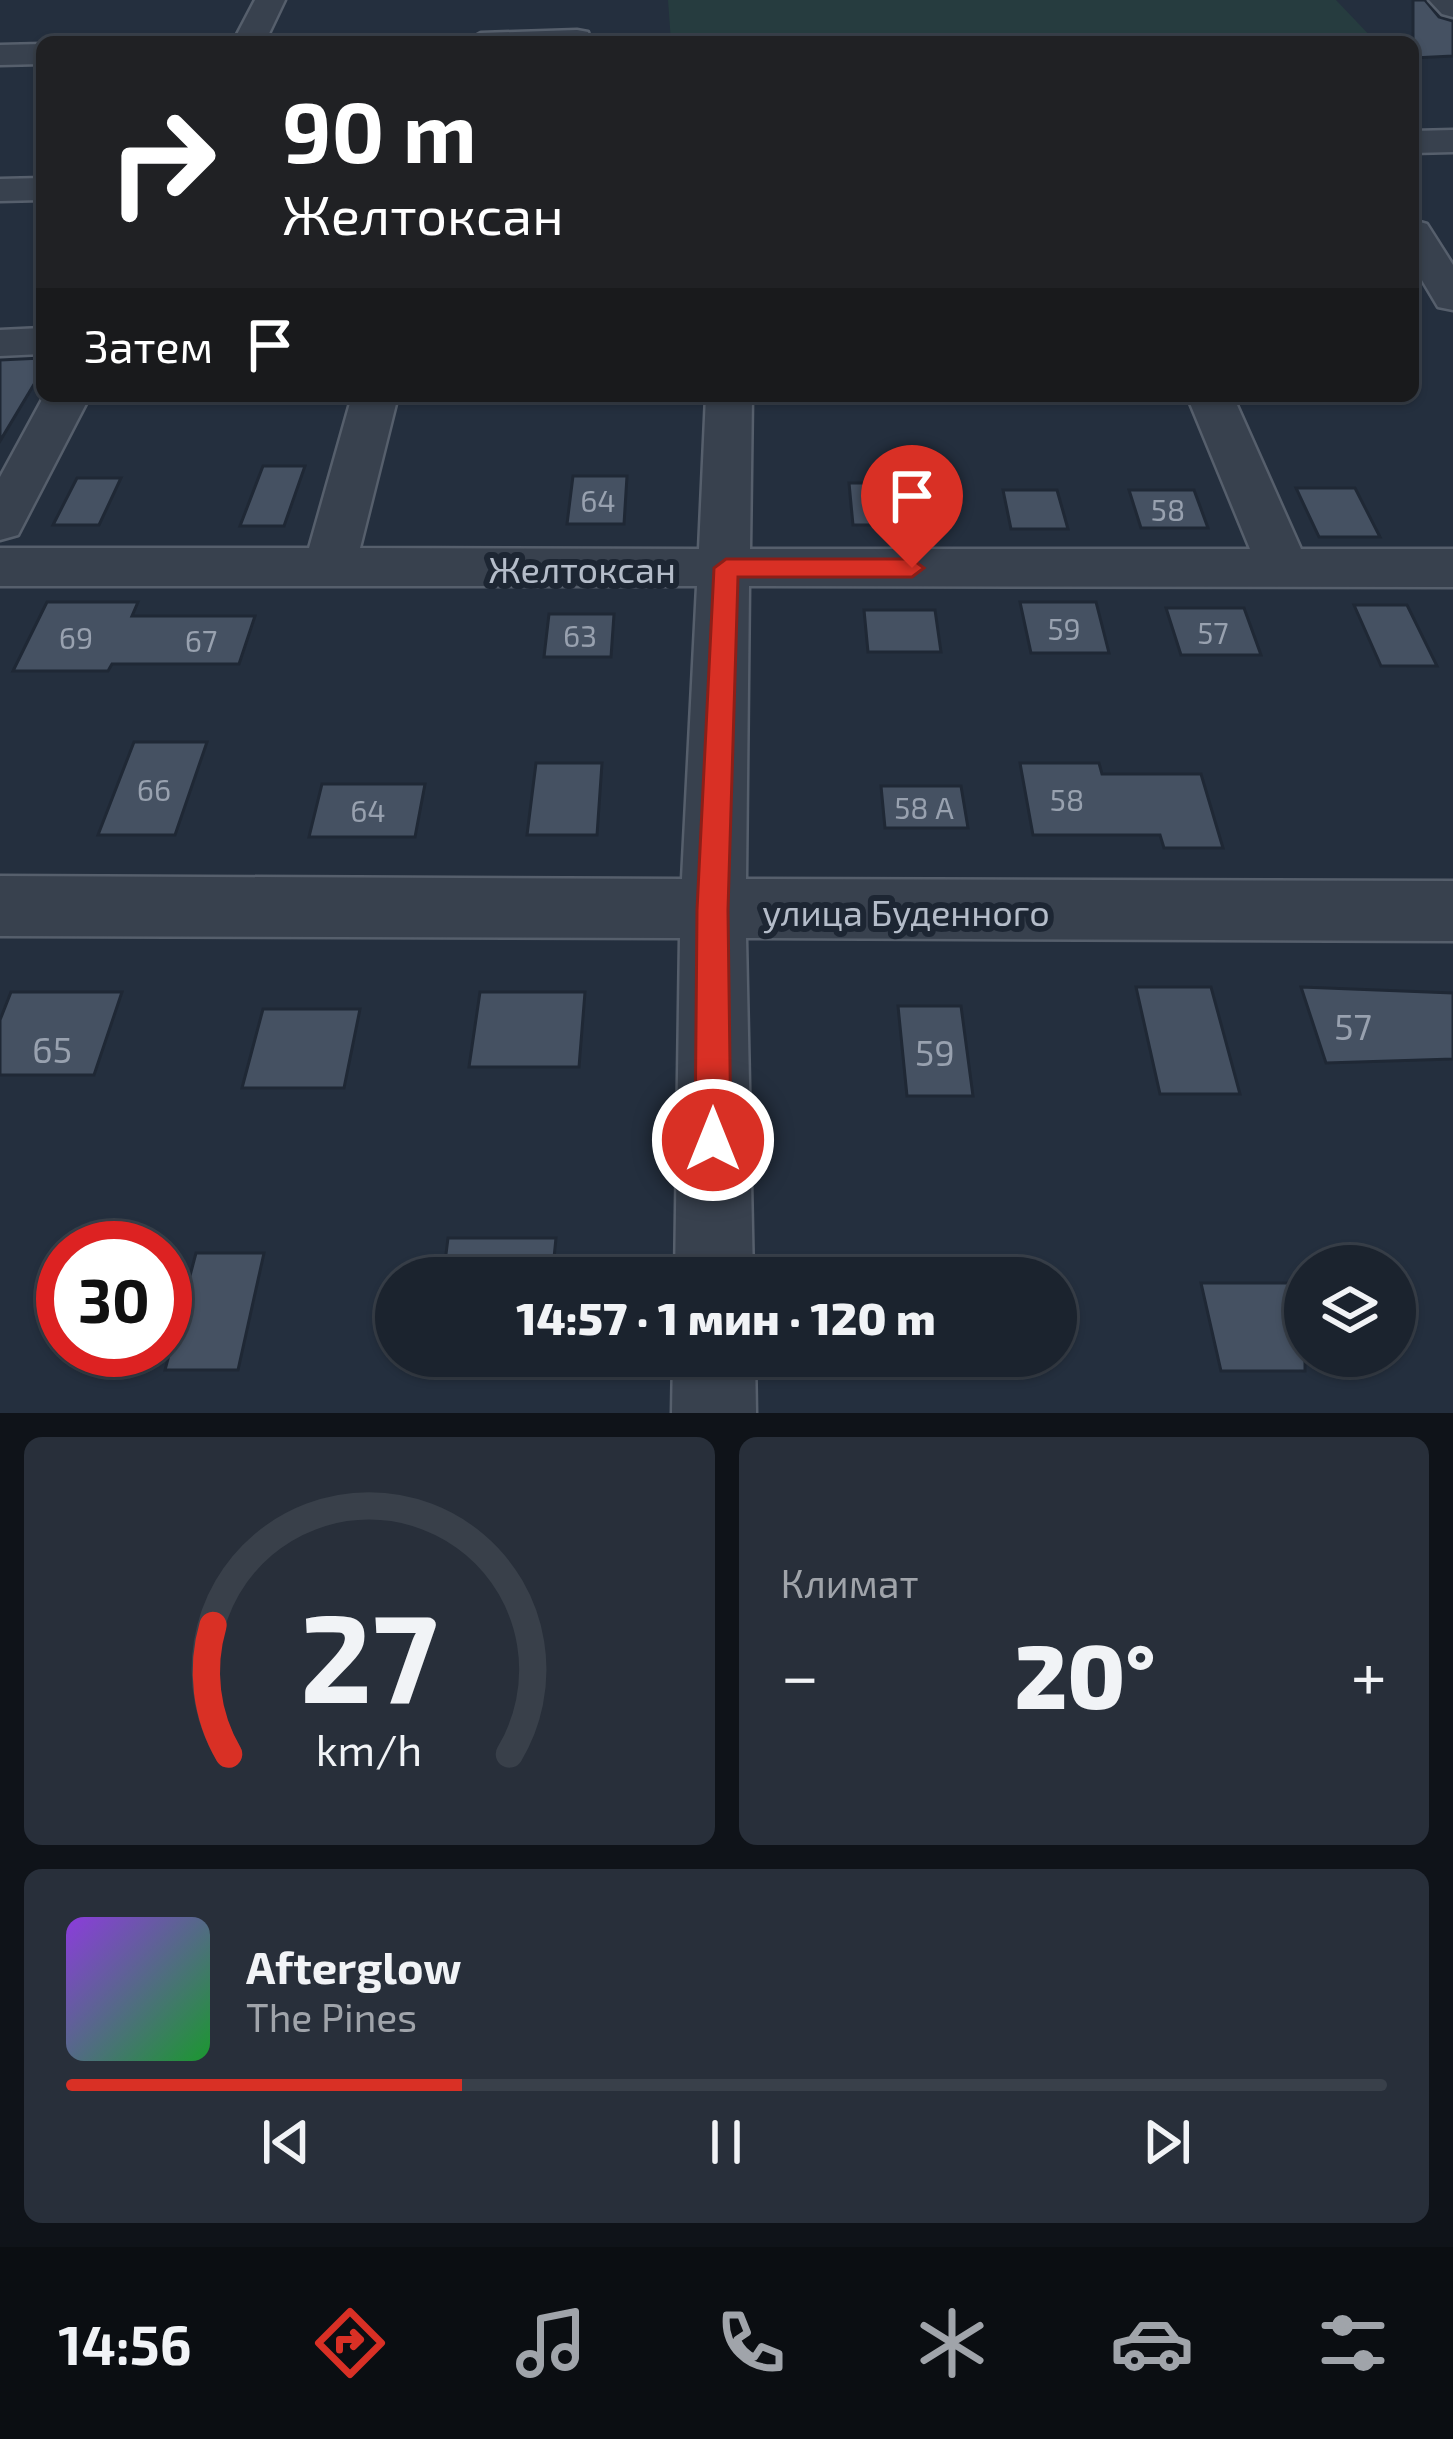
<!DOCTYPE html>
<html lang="ru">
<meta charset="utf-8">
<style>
:root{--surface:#1b232e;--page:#282f3a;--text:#f1f3f6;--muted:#a0a4aa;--line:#39404a;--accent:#d93025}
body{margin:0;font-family:"Exo 2",sans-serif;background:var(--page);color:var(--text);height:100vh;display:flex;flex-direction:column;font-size:45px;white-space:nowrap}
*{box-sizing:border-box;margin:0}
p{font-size:39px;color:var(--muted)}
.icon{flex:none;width:66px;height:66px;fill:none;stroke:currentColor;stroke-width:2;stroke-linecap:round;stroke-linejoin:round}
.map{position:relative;height:1413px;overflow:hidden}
.drawer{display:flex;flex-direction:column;gap:24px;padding:24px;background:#0f1319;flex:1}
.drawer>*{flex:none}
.top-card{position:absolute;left:36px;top:36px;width:1383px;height:366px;border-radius:18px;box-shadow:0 3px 9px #0004,0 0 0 3px var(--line);background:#202124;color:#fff;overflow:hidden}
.buttons{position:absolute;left:1284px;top:1245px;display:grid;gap:24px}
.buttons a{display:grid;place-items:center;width:132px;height:132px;border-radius:50%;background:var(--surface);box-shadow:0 3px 9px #0004,0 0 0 3px var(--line);font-size:60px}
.speed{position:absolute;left:36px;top:1221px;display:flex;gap:24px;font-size:60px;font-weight:700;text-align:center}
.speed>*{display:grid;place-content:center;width:156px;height:156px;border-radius:50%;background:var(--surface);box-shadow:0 3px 9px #0004,0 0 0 3px var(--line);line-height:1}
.speed .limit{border:18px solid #d22;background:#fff;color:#111}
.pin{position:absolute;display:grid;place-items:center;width:102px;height:102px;color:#fff;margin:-123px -51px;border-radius:50% 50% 50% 0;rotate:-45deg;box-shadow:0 0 12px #0007}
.pin .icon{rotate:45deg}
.me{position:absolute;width:132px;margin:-66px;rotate:0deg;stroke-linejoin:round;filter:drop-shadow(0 0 9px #0008)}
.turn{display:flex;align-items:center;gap:42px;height:252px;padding:0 48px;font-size:54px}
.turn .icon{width:156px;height:156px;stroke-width:2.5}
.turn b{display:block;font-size:84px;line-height:102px}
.then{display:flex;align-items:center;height:114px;padding:0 48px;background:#0003;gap:24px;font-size:45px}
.big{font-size:90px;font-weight:800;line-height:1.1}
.drawer .widget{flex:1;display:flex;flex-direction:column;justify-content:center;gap:18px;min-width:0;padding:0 42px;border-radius:18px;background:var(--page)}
.drawer .dial{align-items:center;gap:0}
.dial svg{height:312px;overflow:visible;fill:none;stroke:var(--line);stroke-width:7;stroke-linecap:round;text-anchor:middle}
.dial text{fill:var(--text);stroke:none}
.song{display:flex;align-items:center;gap:36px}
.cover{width:144px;height:144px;border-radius:18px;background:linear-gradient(135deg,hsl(270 70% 55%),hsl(130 70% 35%))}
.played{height:12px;border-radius:6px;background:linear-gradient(90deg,var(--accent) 30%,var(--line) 30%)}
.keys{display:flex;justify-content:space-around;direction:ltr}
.heat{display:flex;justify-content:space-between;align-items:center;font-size:66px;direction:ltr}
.drawer .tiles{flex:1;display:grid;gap:24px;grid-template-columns:1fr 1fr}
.widget:last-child{grid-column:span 2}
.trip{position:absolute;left:375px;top:1257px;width:702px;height:120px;border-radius:60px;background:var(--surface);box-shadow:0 3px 9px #0004,0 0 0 3px var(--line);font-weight:800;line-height:120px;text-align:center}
.dock{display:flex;height:192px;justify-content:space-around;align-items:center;background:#0b0e12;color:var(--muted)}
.dock .icon{width:84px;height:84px}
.dock .selected{color:var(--accent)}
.dock b{font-size:54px;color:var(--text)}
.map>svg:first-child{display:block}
.green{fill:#263c3f}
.building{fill:#455162;stroke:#1f2835;stroke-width:3}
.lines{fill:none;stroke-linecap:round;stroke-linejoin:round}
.minor-casing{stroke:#565f6c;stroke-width:5}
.minor{fill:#38414e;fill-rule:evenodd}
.route{fill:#d93025;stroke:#8d1f18;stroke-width:3}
.labels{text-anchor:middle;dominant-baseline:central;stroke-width:12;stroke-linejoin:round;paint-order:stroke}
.number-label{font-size:30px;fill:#98a1af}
.street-label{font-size:36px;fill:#b4bcc9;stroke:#1d2633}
.near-number-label{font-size:36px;fill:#98a1af}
</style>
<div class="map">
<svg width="1453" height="1413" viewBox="0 0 1453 1413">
<rect width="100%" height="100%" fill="#242f3e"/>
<path class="green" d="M668,0h668l40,42h-705z"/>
<g class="building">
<path d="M1413,0h12l14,17 14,4v35l-40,2z"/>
<path d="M42,358v13l-42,70v-81z"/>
<path d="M263,466h42l-21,60h-44z"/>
<path d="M573,476h54l-3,48h-57z"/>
<path d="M77,478h44l-22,47h-46z"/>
<path d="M849,483h69l7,42h-72z"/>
<path d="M1296,488h59l25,49h-61z"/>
<path d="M1003,490h54l11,39h-57z"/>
<path d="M1129,490h65l14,38h-67z"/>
<path d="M47,602h91l-6,14h123l-16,48h-127l-4,7h-95z"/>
<path d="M1020,602h76l13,51h-78z"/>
<path d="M1354,605h53l30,61h-56z"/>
<path d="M1166,608h78l17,47h-80z"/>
<path d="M864,610h71l6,42h-73z"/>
<path d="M549,614h65l-3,43h-67z"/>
<path d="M134,742h73l-32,93h-77z"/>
<path d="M536,763h66l-5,72h-70z"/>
<path d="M1020,763h79l3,11h99l22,74h-59l-4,-13h-127z"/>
<path d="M322,784h103l-10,53h-106z"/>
<path d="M881,786h80l7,42h-83z"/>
<path d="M1136,987h75l29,107h-80z"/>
<path d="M1301,987l152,6v66l-127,4z"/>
<path d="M11,992h111l-28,83h-94v-55z"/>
<path d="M480,992h105l-6,75h-110z"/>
<path d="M898,1006h63l12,90h-66z"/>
<path d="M263,1009h97l-16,79h-102z"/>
<path d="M448,1238h108l-4,40h-109z"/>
<path d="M196,1253h68l-26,117h-73z"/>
<path d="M1201,1283h104v88h-84z"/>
</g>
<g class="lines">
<defs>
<g id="minor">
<path d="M255,0h30l-20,42h-32z"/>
<path d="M1429,0h24v17l-11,-3z"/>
<path d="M577,30l11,2 3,10h-126l16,-9z"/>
<path d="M42,44v20l-42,1v-20z"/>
<path d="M1453,130v22l-40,1v-22z"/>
<path d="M42,178v22l-42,1v-22z"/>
<path d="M1413,220l14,4 26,41v45l-15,-3 -25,-42z"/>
<path d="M42,328v26l-42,2v-26z"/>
<path d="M44,396h46l-72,139 -18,5v-63z"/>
<path d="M352,396h46l-38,152 339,1 7,-153h46l-2,153h500l-63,-153h46l68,153h152v38l-704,-1 -3,293 707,2v60l-707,-3 7,340h-78l5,-340 -680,-2v-60l682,3 15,-293h-697v-38h309z"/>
<path d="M673,1356h82l1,57h-84z"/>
</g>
</defs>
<use href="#minor" class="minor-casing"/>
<use href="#minor" class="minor"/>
</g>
<path class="route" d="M726,559h186l12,9 -12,9h-174l-10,333 3,230 -5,13 -13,5 -12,-5 -6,-13 2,-230 17,-342z"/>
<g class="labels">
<g class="number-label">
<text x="598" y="500">64</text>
<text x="1168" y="509">58</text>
<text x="1064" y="628">59</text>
<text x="1213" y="632">57</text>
<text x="580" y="635">63</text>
<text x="76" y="637">69</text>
<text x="201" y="640">67</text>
<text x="154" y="789">66</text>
<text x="1067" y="799">58</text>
<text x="924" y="807">58 А</text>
<text x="368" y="810">64</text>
</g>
<g class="street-label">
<text x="582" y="568">Желтоксан</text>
<text x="906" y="911">улица Буденного</text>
</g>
<g class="near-number-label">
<text x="1353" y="1025">57</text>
<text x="52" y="1048">65</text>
<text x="935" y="1051">59</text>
</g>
</g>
</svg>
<div class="buttons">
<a><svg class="icon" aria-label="layers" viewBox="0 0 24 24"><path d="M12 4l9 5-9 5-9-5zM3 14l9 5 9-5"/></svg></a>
</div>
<div class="speed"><div class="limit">30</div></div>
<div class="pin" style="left:912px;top:568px;background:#d93025"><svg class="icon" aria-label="arrive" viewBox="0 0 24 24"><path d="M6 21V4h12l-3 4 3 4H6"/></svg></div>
<svg class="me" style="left:713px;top:1140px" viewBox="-20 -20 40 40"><circle r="17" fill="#d93025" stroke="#fff" stroke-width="3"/><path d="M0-11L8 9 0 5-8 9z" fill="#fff"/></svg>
<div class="trip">14:57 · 1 мин · 120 m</div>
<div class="top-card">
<div class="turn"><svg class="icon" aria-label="right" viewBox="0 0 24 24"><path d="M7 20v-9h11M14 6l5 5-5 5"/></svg><div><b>90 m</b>Желтоксан</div></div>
<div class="then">Затем<svg class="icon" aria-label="arrive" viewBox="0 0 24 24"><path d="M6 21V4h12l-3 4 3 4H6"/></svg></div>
</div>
</div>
<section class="drawer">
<div class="tiles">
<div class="widget dial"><svg viewBox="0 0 100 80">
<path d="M14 69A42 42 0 1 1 86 69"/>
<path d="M14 69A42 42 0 0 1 10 36" stroke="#d93025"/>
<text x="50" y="56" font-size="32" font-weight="700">27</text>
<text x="50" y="72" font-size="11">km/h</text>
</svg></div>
<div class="widget"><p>Климат</p>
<div class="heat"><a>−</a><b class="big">20°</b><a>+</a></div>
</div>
<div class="widget">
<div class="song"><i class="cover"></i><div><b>Afterglow</b><p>The Pines</p></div></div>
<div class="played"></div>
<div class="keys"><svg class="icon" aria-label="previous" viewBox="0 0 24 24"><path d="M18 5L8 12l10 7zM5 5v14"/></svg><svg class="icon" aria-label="pause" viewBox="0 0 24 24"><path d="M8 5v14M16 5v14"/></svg><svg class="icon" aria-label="next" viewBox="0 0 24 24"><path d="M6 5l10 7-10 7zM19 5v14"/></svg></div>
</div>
</div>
</section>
<nav class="dock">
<b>14:56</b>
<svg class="icon selected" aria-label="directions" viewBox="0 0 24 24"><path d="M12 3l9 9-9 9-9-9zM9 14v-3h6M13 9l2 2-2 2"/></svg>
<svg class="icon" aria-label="music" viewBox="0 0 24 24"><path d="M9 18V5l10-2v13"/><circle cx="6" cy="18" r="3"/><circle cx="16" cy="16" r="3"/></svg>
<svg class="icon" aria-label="phone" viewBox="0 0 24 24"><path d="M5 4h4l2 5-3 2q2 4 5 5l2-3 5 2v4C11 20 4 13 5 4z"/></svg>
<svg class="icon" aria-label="climate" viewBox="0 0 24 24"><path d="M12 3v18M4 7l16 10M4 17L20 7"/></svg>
<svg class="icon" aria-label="car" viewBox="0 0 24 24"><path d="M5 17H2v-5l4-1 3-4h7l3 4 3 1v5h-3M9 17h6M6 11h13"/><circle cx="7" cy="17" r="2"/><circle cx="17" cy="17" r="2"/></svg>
<svg class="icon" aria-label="filters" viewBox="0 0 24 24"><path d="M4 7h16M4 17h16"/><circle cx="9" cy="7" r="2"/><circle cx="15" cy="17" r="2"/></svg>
</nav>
